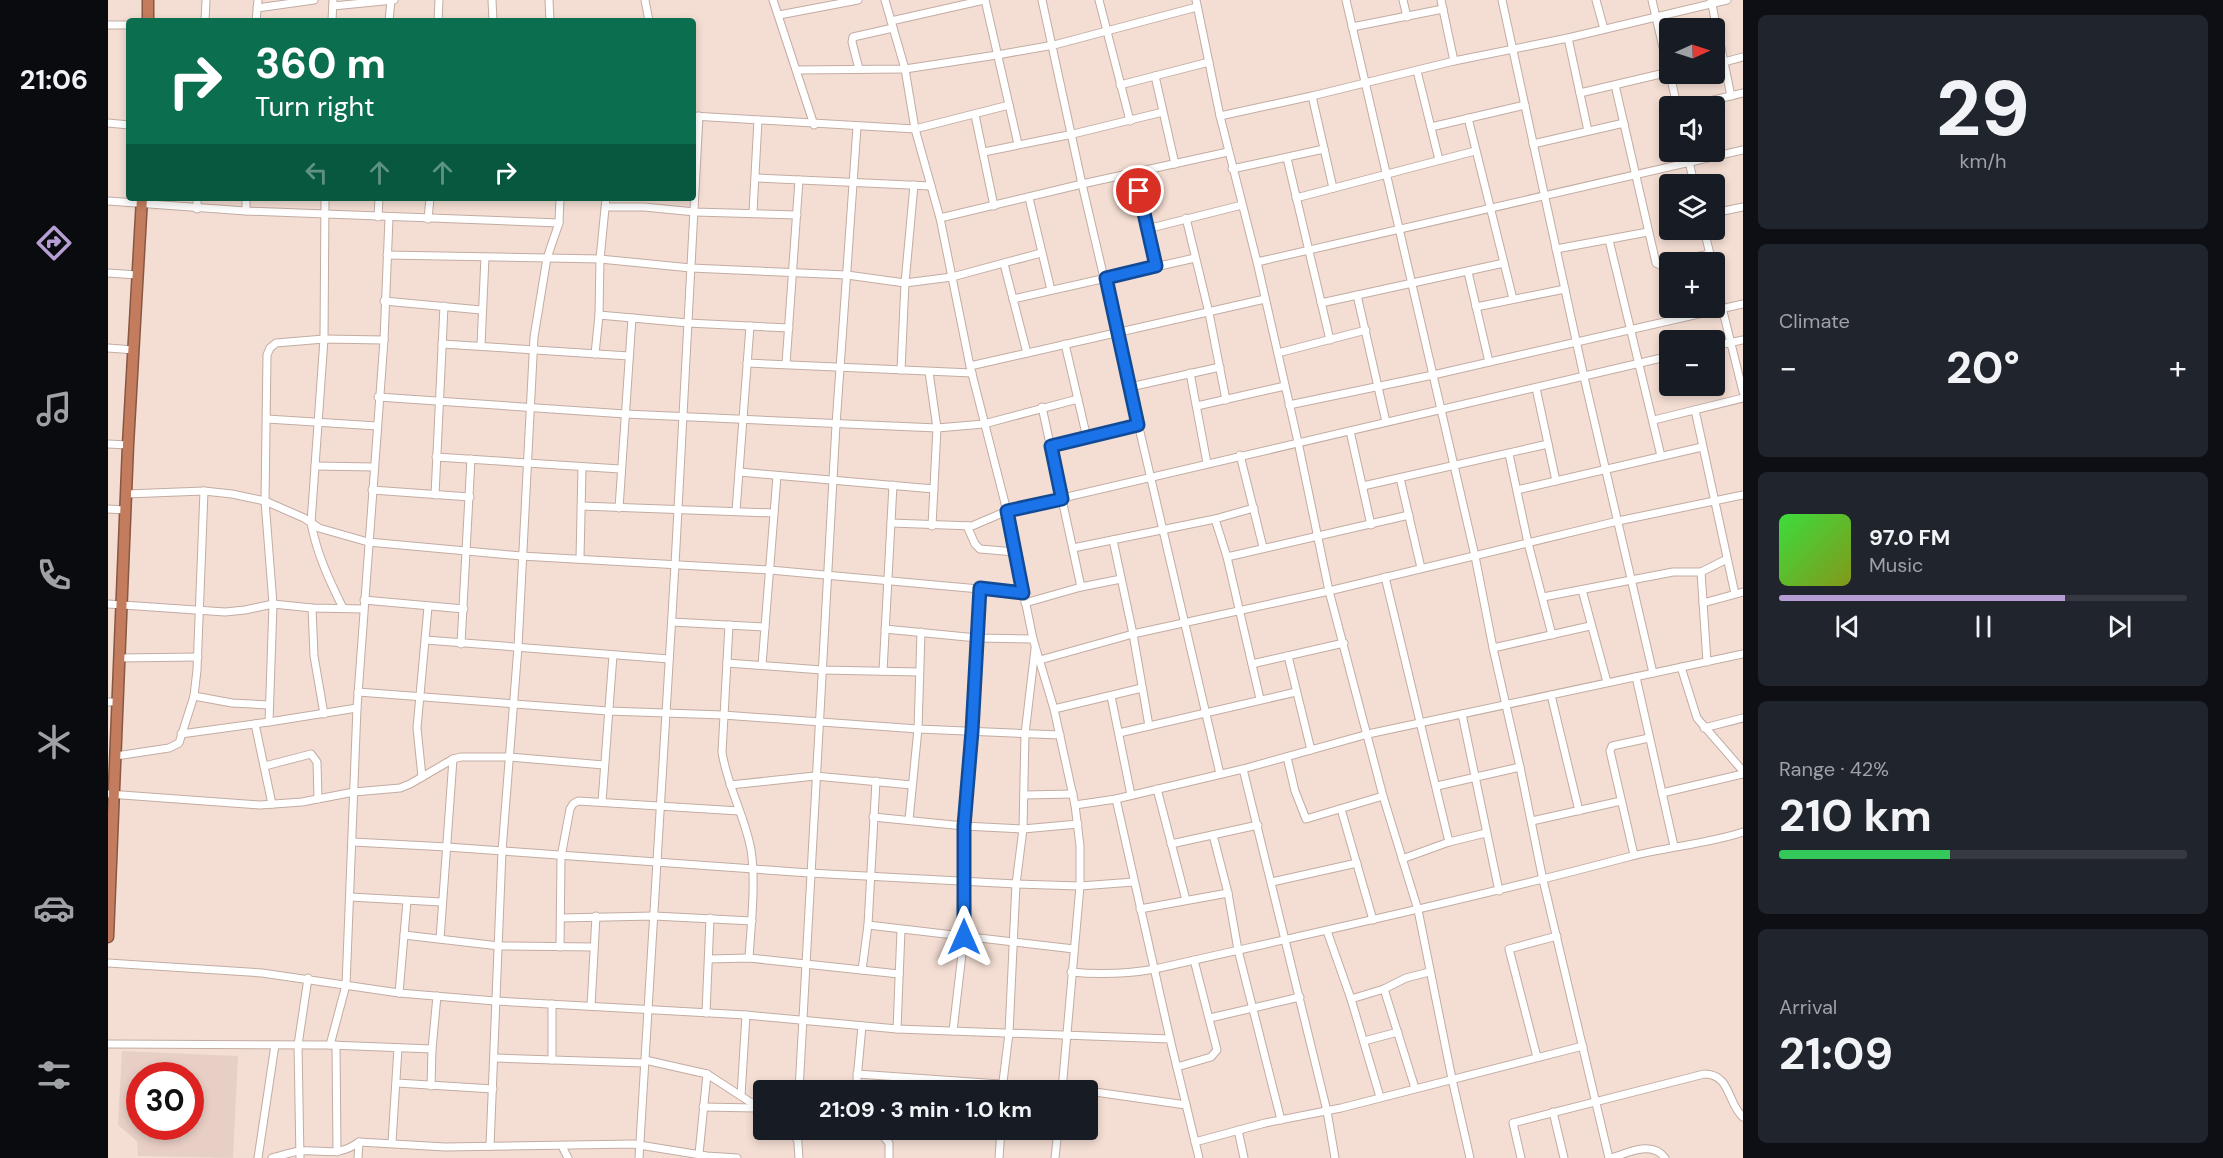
<!DOCTYPE html>
<meta charset="utf-8">
<style>
:root{--surface:#171b24;--page:#20242c;--text:#f1f3f6;--muted:#9ea1a6;--line:#363941;--accent:#b69dd4}
body{margin:0;font-family:"DM Sans",sans-serif;background:var(--page);color:var(--text);height:100vh;display:flex;flex-direction:column;font-size:22px;white-space:nowrap}
*{box-sizing:border-box;margin:0}
p{font-size:20px;color:var(--muted)}
.icon{flex:none;width:33px;height:33px;fill:none;stroke:currentColor;stroke-width:2;stroke-linecap:round;stroke-linejoin:round}
.map{position:relative;flex:1;overflow:hidden}
.side{display:flex;flex-direction:column;gap:15px;padding:15px;background:#0d0f14;width:480px}
.side>*{flex:none}
.guide{position:absolute;left:18px;top:18px;width:570px;height:183px;border-radius:6px;box-shadow:0 3px 9px #0003;background:#0b6e4f;color:#fff;overflow:hidden}
.needle{width:39px;rotate:87deg}
.tools{position:absolute;left:1551px;top:18px;display:grid;gap:12px}
.tools a{display:grid;place-items:center;width:66px;height:66px;border-radius:6px;background:var(--surface);box-shadow:0 3px 9px #0003;font-size:30px}
.speed{position:absolute;left:18px;top:1062px;display:flex;gap:12px;font-size:30px;font-weight:700;text-align:center}
.speed>*{display:grid;place-content:center;width:78px;height:78px;border-radius:50%;background:var(--surface);box-shadow:0 3px 9px #0003;line-height:1}
.speed .limit{border:9px solid #d22;background:#fff;color:#111}
.pin{position:absolute;display:grid;place-items:center;width:51px;height:51px;color:#fff;margin:-26px;border:3px solid #fff;border-radius:50%;box-shadow:0 2px 6px #0007}
.me{position:absolute;width:66px;margin:-33px;rotate:0deg;stroke-linejoin:round;filter:drop-shadow(0 0 4px #0008)}
.turn{display:flex;align-items:center;gap:21px;height:126px;padding:0 30px;font-size:27px}
.turn .icon{width:78px;height:78px;stroke-width:2.5}
.turn b{display:block;font-size:42px;line-height:51px}
.lanes{display:flex;align-items:center;height:57px;padding:0 30px;background:#0003;justify-content:center;gap:30px;direction:ltr}
.lanes .off{opacity:.35}
.big{font-size:45px;font-weight:700;line-height:1.1}
.side .card{flex:1;display:flex;flex-direction:column;justify-content:center;gap:9px;min-width:0;padding:0 21px;border-radius:9px;background:var(--page)}
.side .dial{align-items:center;gap:0}
.dial b{font-size:78px;line-height:1}
.song{display:flex;align-items:center;gap:18px}
.cover{width:72px;height:72px;border-radius:9px;background:linear-gradient(135deg,hsl(120 70% 55%),hsl(70 70% 35%))}
.played{height:6px;border-radius:3px;background:linear-gradient(90deg,var(--accent) 70%,var(--line) 70%)}
.keys{display:flex;justify-content:space-around;direction:ltr}
.heat{display:flex;justify-content:space-between;align-items:center;font-size:33px;direction:ltr}
.charge{height:9px;border-radius:4px;background:linear-gradient(90deg,#34c759 42%,var(--line) 0)}
.trip{position:absolute;left:645px;top:1080px;width:345px;height:60px;border-radius:6px;background:var(--surface);box-shadow:0 3px 9px #0003;font-weight:700;line-height:60px;text-align:center}
main{display:flex;flex:1;min-height:0}
.tab-bar{display:flex;flex-direction:column;width:108px;justify-content:space-around;align-items:center;background:#090b0e;color:var(--muted)}
.tab-bar .icon{width:42px;height:42px}
.tab-bar .active{color:var(--accent)}
.tab-bar b{font-size:27px;color:var(--text)}
.map>svg:first-child{display:block}
.industrial{fill:#e8cfc6;fill-rule:evenodd}
.lines{fill:none;stroke-linecap:round;stroke-linejoin:round}
.minor-casing{stroke:#c2aca3;stroke-width:9}
.highway-casing{stroke:#885742;stroke-width:13}
.minor{stroke:#fff;stroke-width:7}
.highway{stroke:#c37d5e;stroke-width:10}
.route-casing{stroke:#114b97;stroke-width:15}
.route{stroke:#1a73e8;stroke-width:10}
</style>
<main>
<nav class="tab-bar">
<b>21:06</b>
<svg class="icon active" aria-label="directions" viewBox="0 0 24 24"><path d="M12 3l9 9-9 9-9-9zM9 14v-3h6M13 9l2 2-2 2"/></svg>
<svg class="icon" aria-label="music" viewBox="0 0 24 24"><path d="M9 18V5l10-2v13"/><circle cx="6" cy="18" r="3"/><circle cx="16" cy="16" r="3"/></svg>
<svg class="icon" aria-label="phone" viewBox="0 0 24 24"><path d="M5 4h4l2 5-3 2q2 4 5 5l2-3 5 2v4C11 20 4 13 5 4z"/></svg>
<svg class="icon" aria-label="climate" viewBox="0 0 24 24"><path d="M12 3v18M4 7l16 10M4 17L20 7"/></svg>
<svg class="icon" aria-label="car" viewBox="0 0 24 24"><path d="M5 17H2v-5l4-1 3-4h7l3 4 3 1v5h-3M9 17h6M6 11h13"/><circle cx="7" cy="17" r="2"/><circle cx="17" cy="17" r="2"/></svg>
<svg class="icon" aria-label="filters" viewBox="0 0 24 24"><path d="M4 7h16M4 17h16"/><circle cx="9" cy="7" r="2"/><circle cx="15" cy="17" r="2"/></svg>
</nav>
<div class="map">
<svg width="1635" height="1158" viewBox="0 0 1635 1158">
<rect width="100%" height="100%" fill="#f4ded3"/>
<path class="industrial" d="M14,1051l116,5 -5,102 -95,-2 -1,-15 -19,-16zM32,1076h50v50h-50z"/>
<g class="lines">
<defs>
<g id="minor">
<path d="M384,0l1,21"/>
<path d="M441,0l1,21"/>
<path d="M537,0l4,21"/>
<path d="M665,0l41,125"/>
<path d="M777,0l20,69 10,60 25,89 30,148 37,145 26,128 21,70 21,96 5,41v40l-18,204"/>
<path d="M877,0l33,144"/>
<path d="M934,0l40,184 138,590"/>
<path d="M991,0l31,121"/>
<path d="M1088,0l24,116 37,146 41,180 31,149 54,205 35,114 34,169 18,79"/>
<path d="M1238,0l129,556 18,92 27,119 23,113 66,278"/>
<path d="M1295,0l4,17"/>
<path d="M1333,0l13,61"/>
<path d="M1394,0l82,377 69,296"/>
<path d="M1488,0l8,29"/>
<path d="M1544,0l17,73"/>
<path d="M1603,0l20,96"/>
<path d="M225,6l61,-6"/>
<path d="M149,8l57,-8"/>
<path d="M671,15l79,-15"/>
<path d="M97,21l1,-21"/>
<path d="M148,21l2,-21"/>
<path d="M224,21l1,-21"/>
<path d="M281,21l2,-21"/>
<path d="M330,21l1,-21"/>
<path d="M783,21l93,-21"/>
<path d="M0,25h21"/>
<path d="M1244,27l91,-18"/>
<path d="M1460,38l20,93"/>
<path d="M1616,62l19,-5"/>
<path d="M751,69l-7,-27 1,-5 40,-9"/>
<path d="M690,70l107,-1 92,-14 57,-10 143,-38"/>
<path d="M1309,71l22,89"/>
<path d="M1562,74l7,32"/>
<path d="M1047,76l20,88"/>
<path d="M1012,85l89,-23"/>
<path d="M1507,85l41,178 4,2 10,-2"/>
<path d="M1472,93l89,-21"/>
<path d="M1204,96l21,92"/>
<path d="M1581,106l54,-13"/>
<path d="M867,115l19,91"/>
<path d="M585,116l222,13 94,-24"/>
<path d="M1112,116l92,-20 142,-35 114,-23 159,-38"/>
<path d="M1360,118l45,181"/>
<path d="M0,123l21,2"/>
<path d="M1323,127l94,-22"/>
<path d="M1425,144l91,-21"/>
<path d="M876,152l89,-18 90,-22"/>
<path d="M1579,152l7,32"/>
<path d="M1179,158l43,182"/>
<path d="M1124,169l92,-20"/>
<path d="M1026,173l22,93"/>
<path d="M648,178l175,8"/>
<path d="M217,198l-1,141 -13,184c6,31 18,57 32,85"/>
<path d="M921,198l22,92"/>
<path d="M1188,198l179,-47"/>
<path d="M0,201l138,10 313,12"/>
<path d="M498,207h38l51,5 102,3"/>
<path d="M89,209v-11"/>
<path d="M138,211v-13"/>
<path d="M645,212l5,-92"/>
<path d="M1606,213l29,-6"/>
<path d="M270,217l1,-19"/>
<path d="M832,218l142,-34 146,-32"/>
<path d="M1078,218l23,95 17,87"/>
<path d="M320,219l2,-21"/>
<path d="M1039,229l95,-24"/>
<path d="M1596,230l8,32"/>
<path d="M1501,240l52,216"/>
<path d="M1448,249l92,-17"/>
<path d="M279,255l213,4 91,9 156,7 58,8 47,-6 89,-24"/>
<path d="M1149,262l486,-112"/>
<path d="M1562,262l40,-8"/>
<path d="M896,264l23,89"/>
<path d="M1360,272l21,90"/>
<path d="M0,273l29,2"/>
<path d="M1606,275l29,117"/>
<path d="M1249,295l29,127"/>
<path d="M905,299l182,-41"/>
<path d="M276,301l97,9"/>
<path d="M1213,303l183,-40"/>
<path d="M1368,307l89,-18"/>
<path d="M491,315l89,8 101,5"/>
<path d="M334,344l187,12"/>
<path d="M957,344l22,94"/>
<path d="M373,345l4,-88"/>
<path d="M1606,346l29,-6"/>
<path d="M0,348l26,2"/>
<path d="M1170,353l88,-23"/>
<path d="M487,354l4,-39 1,-56 6,-61"/>
<path d="M639,363l225,10"/>
<path d="M678,364l13,-184"/>
<path d="M862,366l295,-67"/>
<path d="M793,370l4,-87 9,-98"/>
<path d="M821,372l8,56 -5,98"/>
<path d="M1082,373l17,90"/>
<path d="M1022,387l90,-20"/>
<path d="M1428,388l20,93"/>
<path d="M270,397l247,17 312,14 47,-4 94,-25"/>
<path d="M1181,405l144,-30 310,-71"/>
<path d="M1089,406l88,-20"/>
<path d="M934,407l39,180"/>
<path d="M1587,410l40,184"/>
<path d="M159,419l110,7"/>
<path d="M1546,420l89,-22"/>
<path d="M1242,431l21,94"/>
<path d="M0,444l20,1"/>
<path d="M943,446l87,-21"/>
<path d="M1401,454l19,89 24,92"/>
<path d="M1132,455l23,92"/>
<path d="M328,457l184,12"/>
<path d="M207,466l59,1"/>
<path d="M631,472l195,17"/>
<path d="M1292,478l21,90"/>
<path d="M1255,486l185,-42"/>
<path d="M264,490l98,7"/>
<path d="M1409,490l185,-43"/>
<path d="M18,494l78,-3 28,3 33,7 39,17 15,10 49,14 153,14 249,14 253,23"/>
<path d="M327,495l9,-189"/>
<path d="M473,506l193,7"/>
<path d="M511,508l13,-190"/>
<path d="M0,509l17,1"/>
<path d="M628,511l14,-185"/>
<path d="M1107,519l12,38 33,142"/>
<path d="M783,523l81,3 35,-15 663,-155"/>
<path d="M859,526l8,18 5,5 35,3"/>
<path d="M1005,540l20,94 16,92"/>
<path d="M965,548l142,-29 39,-11"/>
<path d="M1119,557l182,-42"/>
<path d="M472,559l2,-92"/>
<path d="M1593,572l6,90"/>
<path d="M1277,577l64,265"/>
<path d="M1474,590l25,92"/>
<path d="M1435,597l130,-25h28l26,-13"/>
<path d="M256,600l100,9"/>
<path d="M917,603l56,-16 40,-8"/>
<path d="M1595,603l40,-11"/>
<path d="M0,604l117,8 20,-2 28,-6 39,4 51,1"/>
<path d="M204,608l2,48 10,58"/>
<path d="M564,622l93,5"/>
<path d="M621,625l-7,127c5,34 23,64 29,98 5,31 0,76 -2,108"/>
<path d="M777,629l92,9 56,1"/>
<path d="M318,640l243,19"/>
<path d="M353,644l10,-185"/>
<path d="M1385,648l97,-22"/>
<path d="M1180,656l23,94"/>
<path d="M11,658l79,-1"/>
<path d="M932,660l93,-26 196,-43 289,-70 125,-26"/>
<path d="M619,663l95,7 97,2"/>
<path d="M1144,664l92,-21"/>
<path d="M654,665l15,-189"/>
<path d="M1573,667l16,51 46,53"/>
<path d="M775,671l10,-186"/>
<path d="M1528,677l38,169"/>
<path d="M250,692l250,19 115,4 195,14 142,6"/>
<path d="M1443,695l28,116"/>
<path d="M86,696l38,7 37,2"/>
<path d="M1003,696l20,99"/>
<path d="M0,702h10"/>
<path d="M946,709l88,-21"/>
<path d="M1354,714l37,177"/>
<path d="M161,722l4,-118 -8,-103 2,-146 3,-7 6,-5 48,-4 60,1"/>
<path d="M147,724l17,80"/>
<path d="M1596,728l39,-10"/>
<path d="M1011,733l177,-41"/>
<path d="M73,734l88,-12 88,-14"/>
<path d="M8,756l53,-8 10,-5 15,-47 3,-26 7,-179"/>
<path d="M1179,757l8,34 11,28 77,-23"/>
<path d="M157,766l46,-12 6,8 1,37"/>
<path d="M1135,769l84,342 8,47"/>
<path d="M314,777l-5,-49 11,-121"/>
<path d="M622,785l85,-9 97,9"/>
<path d="M1329,786l83,-19"/>
<path d="M1049,789l29,111"/>
<path d="M1554,793l81,-19"/>
<path d="M0,794l152,11 42,-3 52,-10 46,-4 10,-4 43,-25 8,-2h48l95,8"/>
<path d="M916,795l49,-1"/>
<path d="M1008,799l54,240"/>
<path d="M494,802l11,-147"/>
<path d="M967,805l41,-6 127,-30 125,-35 375,-80"/>
<path d="M1233,809l32,111"/>
<path d="M765,817l91,9 59,3 55,-5"/>
<path d="M801,820l9,-91 3,-97"/>
<path d="M1424,821l89,-20"/>
<path d="M1105,835l15,58 10,57 43,170"/>
<path d="M245,842l94,5 362,26 207,11 64,2 54,-4"/>
<path d="M1063,844l87,-19"/>
<path d="M1526,855l-24,-104 2,-5 37,-8"/>
<path d="M1294,859l47,-17 37,-9"/>
<path d="M1164,882l85,-19"/>
<path d="M242,897l91,5"/>
<path d="M1032,909l88,-16"/>
<path d="M453,918l93,-2 98,5"/>
<path d="M760,925l206,24"/>
<path d="M1219,931l24,68 29,98"/>
<path d="M296,935l95,11 95,1"/>
<path d="M332,939l13,-180"/>
<path d="M452,947l1,-90 9,-48 3,-5 5,-3 161,10"/>
<path d="M601,959l40,-1 150,16"/>
<path d="M0,963l154,10 137,20 96,8 251,14 151,14 273,10 29,119"/>
<path d="M754,970l6,-45 8,-144"/>
<path d="M963,972c29,3 55,2 84,-3 158,-36 316,-70 473,-112 38,-10 78,-13 115,-25"/>
<path d="M1276,989l31,99"/>
<path d="M291,993l8,-92"/>
<path d="M1243,999l33,-10 22,-11 23,-6"/>
<path d="M444,1004v56"/>
<path d="M483,1006l5,-90"/>
<path d="M598,1013l4,-95"/>
<path d="M1102,1018l90,-21"/>
<path d="M789,1029l4,-99"/>
<path d="M845,1031l11,-94v-111l8,-95 8,-143"/>
<path d="M1256,1041l34,-9"/>
<path d="M0,1044l222,1 102,4"/>
<path d="M222,1045l16,-60 11,-277 27,-368 5,-122"/>
<path d="M228,1045l1,107"/>
<path d="M1429,1057l-28,-108 48,-13"/>
<path d="M387,1058l149,5"/>
<path d="M537,1060l62,14 57,37"/>
<path d="M1069,1067l34,-10 6,-7 -23,-90"/>
<path d="M749,1074l227,16"/>
<path d="M289,1083l96,6"/>
<path d="M323,1086l1,-37 5,-53"/>
<path d="M691,1090l37,-665 21,-298"/>
<path d="M748,1090l6,-64"/>
<path d="M894,1090l7,-57 7,-149 7,-55 2,-95 10,-85"/>
<path d="M980,1091l98,14"/>
<path d="M633,1096l5,-81"/>
<path d="M595,1107l52,1"/>
<path d="M1445,1112l11,46"/>
<path d="M679,1130l10,9"/>
<path d="M689,1130l2,28"/>
<path d="M770,1130l11,13v15"/>
<path d="M1130,1130l6,28"/>
<path d="M284,1142l6,-94"/>
<path d="M1087,1142l70,-19 76,-15 242,-62"/>
<path d="M382,1146l12,-295 16,-204 16,-310 13,-79 12,-35 1,-25"/>
<path d="M454,1146l6,12"/>
<path d="M591,1154l8,-80"/>
<path d="M150,1158l17,-113"/>
<path d="M164,1158c9,-2 18,-6 28,-7 24,-2 37,7 59,-9l86,5 188,-3 74,12 30,2"/>
<path d="M192,1158l-2,-113 10,-67"/>
<path d="M250,1158l1,-16"/>
<path d="M531,1158l36,-593 24,-449"/>
<path d="M891,1158l2,-28"/>
<path d="M947,1158l3,-28"/>
<path d="M1413,1158l-8,-35 191,-49c27,0 23,29 39,43"/>
<path d="M1503,1158c17,-5 41,-18 54,0"/>
</g>
<g id="highway">
<path d="M40,21v-21"/>
<path d="M0,937l20,-492 14,-247"/>
</g>
</defs>
<use href="#minor" class="minor-casing"/>
<use href="#highway" class="highway-casing"/>
<use href="#minor" class="minor"/>
<use href="#highway" class="highway"/>
</g>
<g class="lines">
<defs>
<path id="route" d="M856,937v-111l8,-95 8,-143 43,5 -16,-82 55,-12 -11,-53 87,-21 -32,-147 50,-12 -17,-75"/>
</defs>
<use href="#route" class="route-casing"/>
<use href="#route" class="route"/>
</g>
</svg>
<div class="tools">
<a><svg class="needle" viewBox="-14 -14 28 28"><path d="M0-13l5 13h-10z" fill="#e53935"/><path d="M0 13l5-13h-10z" fill="#9ea1a6"/></svg></a>
<a><svg class="icon" aria-label="sound" viewBox="0 0 24 24"><path d="M4 9h4l5-4v14l-5-4H4zM17 9q2 3 0 6"/></svg></a>
<a><svg class="icon" aria-label="layers" viewBox="0 0 24 24"><path d="M12 4l9 5-9 5-9-5zM3 14l9 5 9-5"/></svg></a>
<a>+</a>
<a>−</a>
</div>
<div class="speed"><div class="limit">30</div></div>
<div class="pin" style="left:1031px;top:191px;background:#d93025"><svg class="icon" aria-label="arrive" viewBox="0 0 24 24"><path d="M6 21V4h12l-3 4 3 4H6"/></svg></div>
<svg class="me" style="left:856px;top:937px" viewBox="-20 -20 40 40"><path d="M0-17L14 15 0 8-14 15z" fill="#1a73e8" stroke="#fff" stroke-width="4"/></svg>
<div class="trip">21:09 · 3 min · 1.0 km</div>
<div class="guide">
<div class="turn"><svg class="icon" aria-label="right" viewBox="0 0 24 24"><path d="M7 20v-9h11M14 6l5 5-5 5"/></svg><div><b>360 m</b>Turn right</div></div>
<div class="lanes"><svg class="icon off" aria-label="left" viewBox="0 0 24 24"><path d="M17 20v-9H6M10 6l-5 5 5 5"/></svg><svg class="icon off" aria-label="ahead" viewBox="0 0 24 24"><path d="M12 20V5M6 11l6-6 6 6"/></svg><svg class="icon off" aria-label="ahead" viewBox="0 0 24 24"><path d="M12 20V5M6 11l6-6 6 6"/></svg><svg class="icon" aria-label="right" viewBox="0 0 24 24"><path d="M7 20v-9h11M14 6l5 5-5 5"/></svg></div>
</div>
</div>
<section class="side">
<div class="card dial"><b>29</b><p>km/h</p></div>
<div class="card"><p>Climate</p>
<div class="heat"><a>−</a><b class="big">20°</b><a>+</a></div>
</div>
<div class="card">
<div class="song"><i class="cover"></i><div><b>97.0 FM</b><p>Music</p></div></div>
<div class="played"></div>
<div class="keys"><svg class="icon" aria-label="previous" viewBox="0 0 24 24"><path d="M18 5L8 12l10 7zM5 5v14"/></svg><svg class="icon" aria-label="pause" viewBox="0 0 24 24"><path d="M8 5v14M16 5v14"/></svg><svg class="icon" aria-label="next" viewBox="0 0 24 24"><path d="M6 5l10 7-10 7zM19 5v14"/></svg></div>
</div>
<div class="card"><p>Range · 42%</p><b class="big">210 km</b><div class="charge"></div></div>
<div class="card"><p>Arrival</p><b class="big">21:09</b></div>
</section>
</main>
